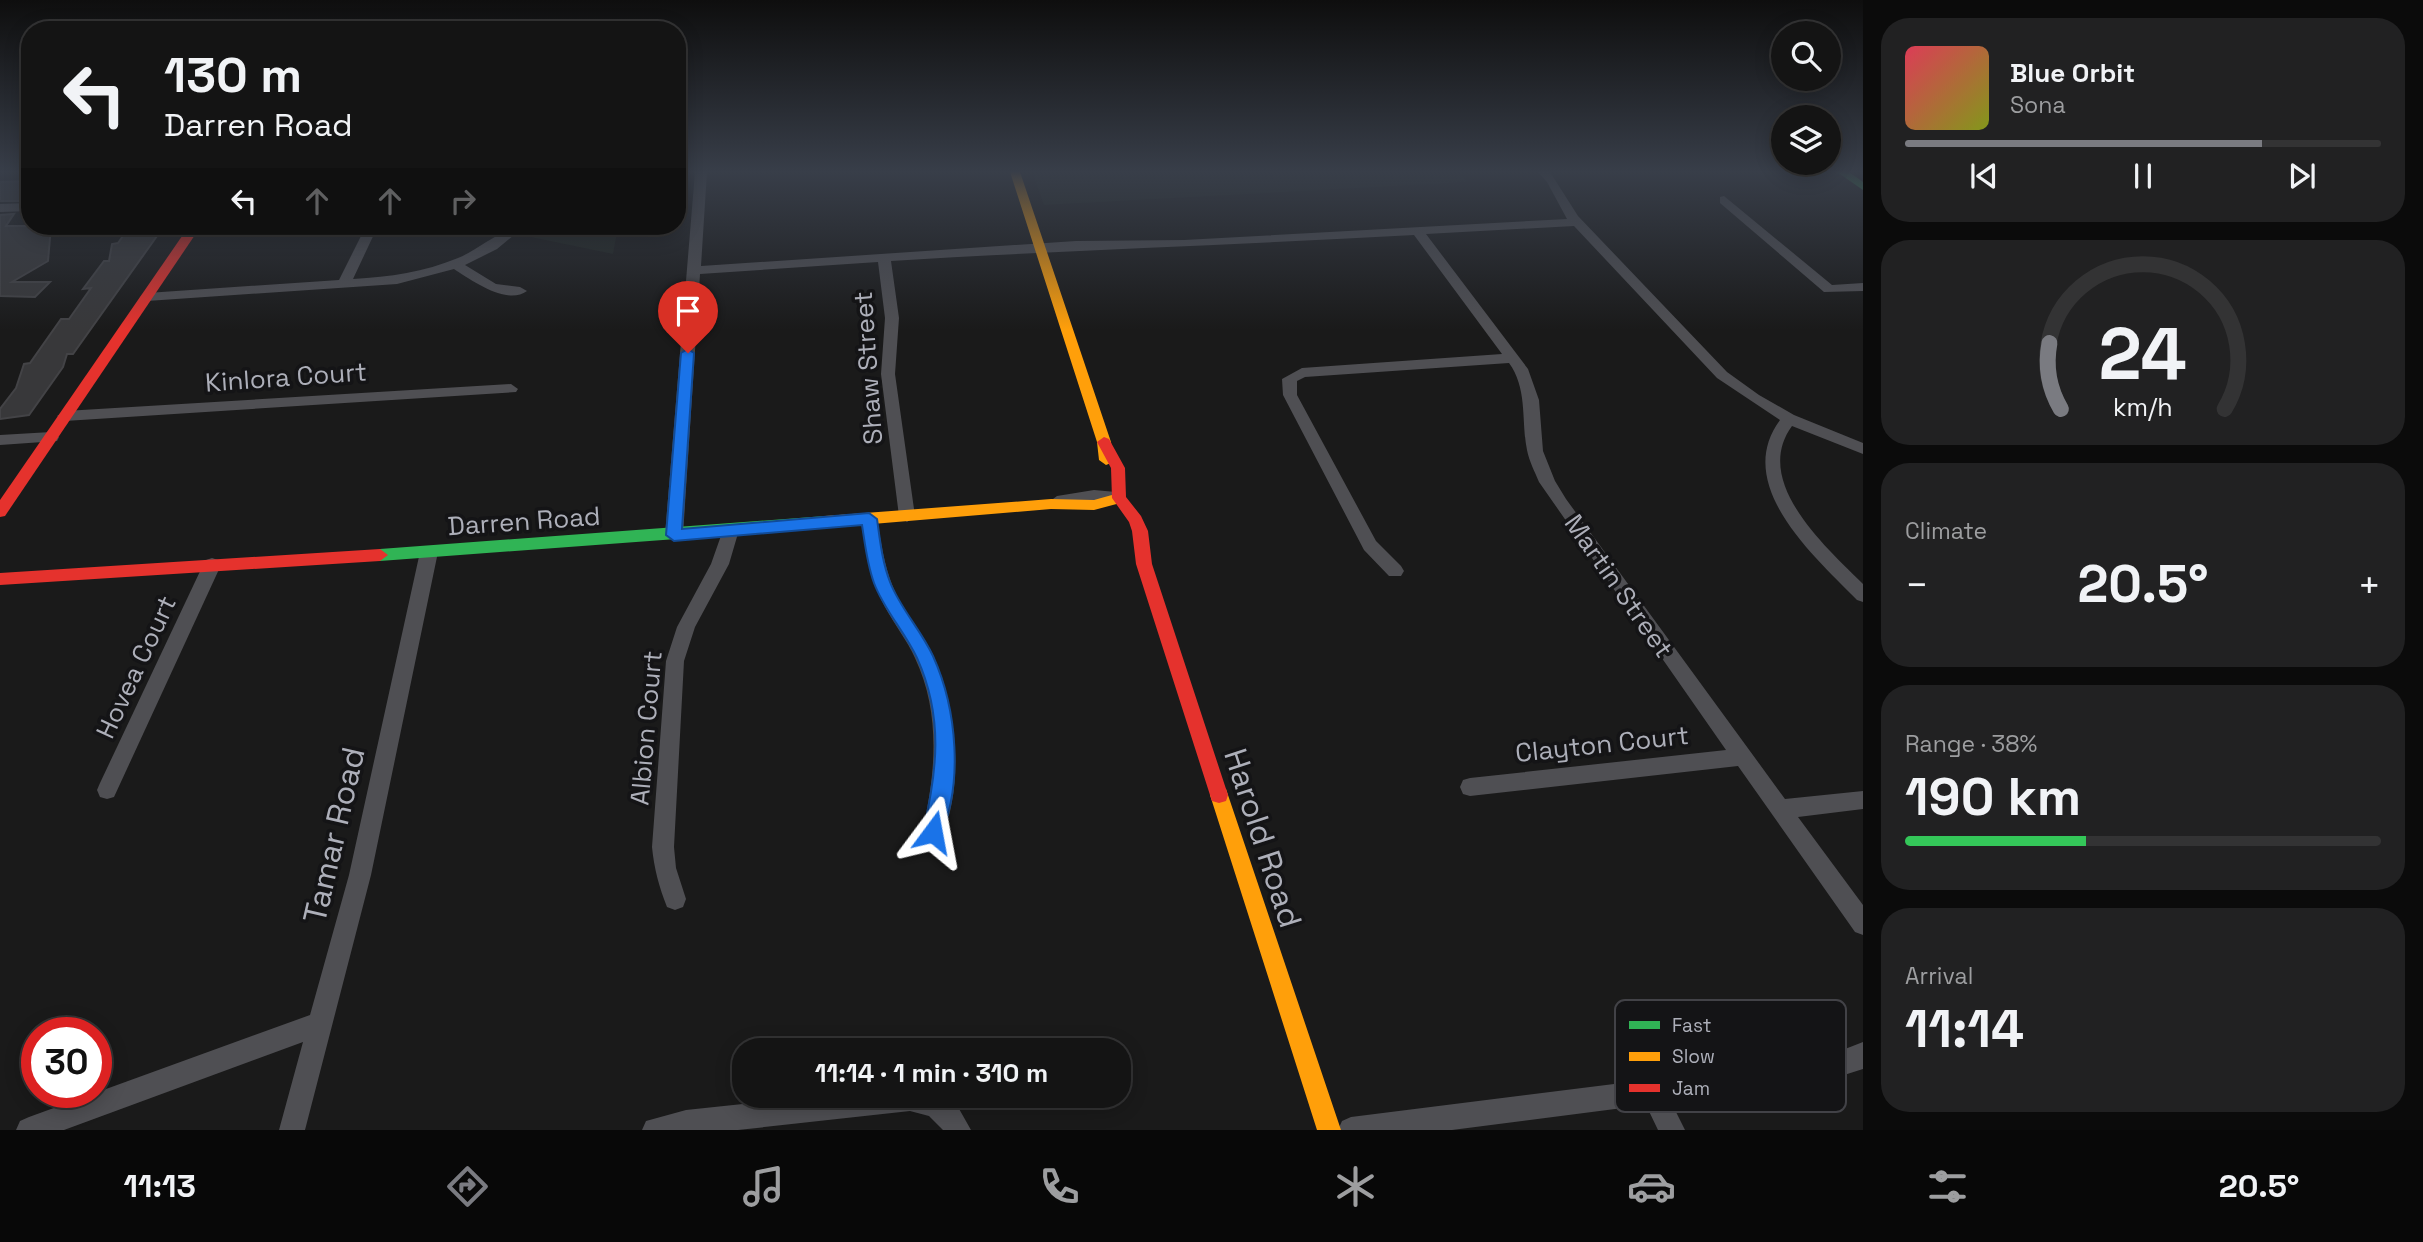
<!DOCTYPE html>
<meta charset="utf-8">
<style>
:root{--surface:#141414;--page:#212122;--text:#f1f3f6;--muted:#9d9ea0;--line:#333334;--accent:#7a7b81}
body{margin:0;font-family:"Space Grotesk",sans-serif;background:var(--page);color:var(--text);height:100vh;display:flex;flex-direction:column;font-size:26px;white-space:nowrap}
*{box-sizing:border-box;margin:0}
p{font-size:23px;color:var(--muted)}
.icon{flex:none;width:38px;height:38px;fill:none;stroke:currentColor;stroke-width:2;stroke-linecap:round;stroke-linejoin:round}
.map{position:relative;flex:1;overflow:hidden}
.drawer{display:flex;flex-direction:column;gap:18px;padding:18px;background:#0b0b0b;width:560px}
.drawer>*{flex:none}
.guide{position:absolute;left:21px;top:21px;width:665px;height:214px;border-radius:28px;box-shadow:0 4px 18px #0003,0 0 0 2px var(--line);background:#141414;color:var(--text);overflow:hidden}
.buttons{position:absolute;left:1771px;top:21px;display:grid;gap:14px}
.buttons a{display:grid;place-items:center;width:70px;height:70px;border-radius:50%;background:var(--surface);box-shadow:0 4px 18px #0003,0 0 0 2px var(--line);font-size:35px}
.speed{position:absolute;left:21px;top:1017px;display:flex;gap:14px;font-size:35px;font-weight:700;text-align:center}
.speed>*{display:grid;place-content:center;width:91px;height:91px;border-radius:50%;background:var(--surface);box-shadow:0 4px 18px #0003,0 0 0 2px var(--line);line-height:1}
.speed .limit{border:10px solid #d22;background:#fff;color:#111}
.pin{position:absolute;display:grid;place-items:center;width:60px;height:60px;color:#fff;margin:-72px -30px;border-radius:50% 50% 50% 0;rotate:-45deg;box-shadow:0 0 7px #0007}
.pin .icon{rotate:45deg}
.me{position:absolute;width:77px;margin:-38px;rotate:13deg;stroke-linejoin:round;filter:drop-shadow(0 0 5px #0008)}
.turn{display:flex;align-items:center;gap:24px;height:147px;padding:0 28px;font-size:32px}
.turn .icon{width:91px;height:91px;stroke-width:2.5}
.turn b{display:block;font-size:49px;line-height:60px}
.lanes{display:flex;align-items:center;height:66px;padding:0 28px;background:#0003;justify-content:center;gap:35px;direction:ltr}
.lanes .off{opacity:.35}
.big{font-size:52px;font-weight:800;line-height:1.1}
.drawer .card{flex:1;display:flex;flex-direction:column;justify-content:center;gap:10px;min-width:0;padding:0 24px;border-radius:28px;background:var(--page)}
.drawer .dial{align-items:center;gap:0}
.dial svg{height:182px;overflow:visible;fill:none;stroke:var(--line);stroke-width:7;stroke-linecap:round;text-anchor:middle}
.dial text{fill:var(--text);stroke:none}
.song{display:flex;align-items:center;gap:21px}
.cover{width:84px;height:84px;border-radius:10px;background:linear-gradient(135deg,hsl(350 70% 55%),hsl(70 70% 35%))}
.played{height:7px;border-radius:4px;background:linear-gradient(90deg,var(--accent) 75%,var(--line) 75%)}
.keys{display:flex;justify-content:space-around;direction:ltr}
.heat{display:flex;justify-content:space-between;align-items:center;font-size:38px;direction:ltr}
.charge{height:10px;border-radius:5px;background:linear-gradient(90deg,#34c759 38%,var(--line) 0)}
.trip{position:absolute;left:732px;top:1038px;width:399px;height:70px;border-radius:28px;background:var(--surface);box-shadow:0 4px 18px #0003,0 0 0 2px var(--line);font-weight:800;line-height:70px;text-align:center}
.dock{display:flex;height:112px;justify-content:space-around;align-items:center;background:#080808;color:var(--muted)}
.dock .icon{width:49px;height:49px}
.dock .active{color:var(--accent)}
.dock b{font-size:32px;color:var(--text)}
main{display:flex;flex:1;min-height:0}
.map>svg:first-child{display:block}
.green{fill:#1f2420}
.building{fill:#38383a;stroke:#434346;stroke-width:2}
.lines{fill:none;stroke-linecap:round;stroke-linejoin:round}
.path{stroke:#505153;stroke-width:2.5;stroke-dasharray:2.5 4.5;stroke-linecap:butt}
.street{fill:#4f4f53;fill-rule:evenodd}
.fast{fill:#30b455;fill-rule:evenodd}
.slow{fill:#ff9f0a;fill-rule:evenodd}
.jam{fill:#e5322d;fill-rule:evenodd}
.route{fill:#1a73e8;stroke:#114b97;stroke-width:2}
.labels{text-anchor:middle;dominant-baseline:central;stroke-width:7;stroke-linejoin:round;paint-order:stroke}
.street-label{font-size:26px;fill:#adafb9;stroke:#141416}
.near-street-label{font-size:32px;fill:#adafb9;stroke:#141416}
.key{fill:#141416;stroke:#424247;stroke-width:2}
.key-label{font-size:19px;fill:#adafb9}
</style>
<main>
<div class="map">
<svg width="1863" height="1130" viewBox="0 0 1863 1130">
<rect width="100%" height="100%" fill="#1a1a1a"/>
<g class="green">
<path d="M1032,172h427l9,10 -424,23z"/>
<path d="M536,226h106l-24,1 -5,27 -87,-18z"/>
</g>
<g class="building">
<path d="M30,181v11l-6,9h-24v-19z"/>
<path d="M14,214l-8,12h45l-3,35 -36,21h38l-15,15 -35,-1v-81z"/>
<path d="M130,226h24l-3,4 11,-1 -89,125h-6l-4,13 -34,48 -29,4v-10l16,-21 8,-24 6,-1 31,-44h8l22,-31 -8,1 21,-28h5l3,-17 6,-1z"/>
</g>
<g class="lines">
<path class="path" d="M532,233l35,-7"/>
<g class="street">
<path d="M695,172h12l-6,94 375,-25 108,-1 383,-21 -20,-37 -9,-10h12l28,44 149,156 32,23 35,20 69,28v11l-71,-28c-41,56 35,122 71,158v18l-6,-2c-43,-44 -125,-115 -77,-180l-63,-42 -143,-152 -148,8 102,135 11,31 4,51 12,30 11,18 219,300 78,-8v18l-65,8 65,88v30l-8,-3 -117,-166 -268,30 -7,-2 -3,-7 3,-7 7,-2 256,-28 -187,-268c-4,-10 -10,-21 -12,-32 -6,-29 1,-61 -18,-87l-204,14 -8,4v14l79,146 25,25 3,5 -3,5h-12l-25,-26 -81,-155 -1,-16 20,-11 200,-14 -88,-119c-175,10 -349,15 -523,26l8,57 -4,56 20,142 -8,6 -8,-6 -18,-142 4,-56 -7,-56 -178,12 -17,261 -9,6 -9,-6z"/>
<path d="M1724,196l108,89 31,-2v8l-39,1 -104,-89v-6z"/>
<path d="M30,203v8l-30,1v-8z"/>
<path d="M362,226h12l2,4 -23,49c37,-2 71,-7 105,-21 22,-9 46,-32 67,-32l-28,23 -32,16 31,19 24,3 7,4c-20,15 -56,-11 -73,-22l-57,15 -250,17 -7,-4 7,-4 192,-13 25,-50z"/>
<path d="M511,384l7,5 -2,3 -451,29 -8,-5 8,-5z"/>
<path d="M51,432l8,5 -2,4 -57,4v-10z"/>
<path d="M1094,490l22,2 8,6 -8,6 -30,-2 -29,6 -8,-6 8,-6z"/>
<path d="M869,513l8,6c4,23 7,46 16,68 9,23 27,42 38,64 26,52 34,134 10,188l-8,3 -8,-3 -3,-7c14,-58 19,-119 -7,-174 -8,-18 -21,-34 -30,-51 -15,-28 -20,-57 -24,-88z"/>
<path d="M731,524l8,6 -10,34 -34,63 -11,34 -10,186 2,21 10,31 -3,8 -8,3 -8,-3c-8,-20 -13,-39 -15,-60l14,-186 11,-34 34,-63 12,-34z"/>
<path d="M429,546l6,1 3,5 -67,323 -66,255h-26l24,-88 -239,88h-48l4,-9 9,-4 281,-102 39,-140 71,-323 3,-5z"/>
<path d="M212,558l6,2 3,5 -107,232 -7,2 -7,-2 -3,-7 3,-7 103,-218 3,-5z"/>
<path d="M1863,1042v27l-41,13 -151,20 14,28h-27l-12,-25 -194,25h-114l4,-9 9,-4 471,-59z"/>
<path d="M818,1096h124l16,11 13,23h-28l-14,-14 -19,-5 -172,19h-96l4,-9 40,-11z"/>
</g>
<g class="fast">
<path d="M1837,172h12l14,10v8z"/>
<path d="M825,516l8,6 -8,6 -445,33 -8,-6 8,-6z"/>
</g>
<g class="slow">
<path d="M1010,172h10l91,270 2,18 -2,3 -5,2 -7,-5 -2,-18z"/>
<path d="M1119,493l7,5 -2,4 -30,8 -43,-1 -226,19 -8,-6 8,-6 226,-17 43,1z"/>
<path d="M1219,787l7,2 2,6 113,335h-24l-107,-335 2,-6z"/>
</g>
<g class="jam">
<path d="M189,226h12l-196,290 -5,1v-17z"/>
<path d="M1104,437l5,2 16,29 1,29 15,19 7,15 4,33 76,231 -2,6 -7,2 -7,-2 -2,-6 -74,-231 -4,-33 -3,-9 -17,-24 -1,-30 -14,-26z"/>
<path d="M380,549l8,6 -8,6 -380,24v-12z"/>
</g>
</g>
<linearGradient id="sky" x2="0" y2="1"><stop stop-color="#0e0e0e"/><stop offset="0.52" stop-color="#383e49"/><stop offset="1" stop-color="#383e49" stop-opacity="0"/></linearGradient>
<rect width="1863" height="330" fill="url(#sky)"/>
<path class="route" d="M688,349l6,4 -12,176 187,-16 8,6c3,21 5,42 13,63 10,26 31,48 43,74 24,53 31,129 6,183l-6,3 -7,-3 -3,-7c14,-60 21,-114 -6,-174 -12,-26 -33,-48 -43,-75 -7,-19 -9,-39 -12,-58l-188,16 -8,-6 15,-182z"/>
<g class="labels">
<g class="street-label">
<text transform="translate(868 368) rotate(-94)">Shaw Street</text>
<text transform="translate(286 377) rotate(-4)">Kinlora Court</text>
<text transform="translate(524 521) rotate(-4)">Darren Road</text>
<text transform="translate(1619 586) rotate(55)">Martin Street</text>
<text transform="translate(136 667) rotate(-65)">Hovea Court</text>
<text transform="translate(646 728) rotate(-85)">Albion Court</text>
<text transform="translate(1602 744) rotate(-6)">Clayton Court</text>
</g>
<g class="near-street-label">
<text transform="translate(334 835) rotate(-77)">Tamar Road</text>
<text transform="translate(1263 838) rotate(72)">Harold Road</text>
</g>
</g>
<rect x="1615" y="1000" width="231" height="112" rx="10" class="key"/>
<rect x="1629" y="1021" width="31" height="8" fill="#30b455"/>
<rect x="1629" y="1052" width="31" height="9" fill="#ff9f0a"/>
<rect x="1629" y="1084" width="31" height="8" fill="#e5322d"/>
<g class="key-label">
<text x="1672" y="1032">Fast</text>
<text x="1672" y="1063">Slow</text>
<text x="1672" y="1095">Jam</text>
</g>
</svg>
<div class="buttons">
<a><svg class="icon" aria-label="search" viewBox="0 0 24 24"><circle cx="10" cy="10" r="6"/><path d="M15 15l6 6"/></svg></a>
<a><svg class="icon" aria-label="layers" viewBox="0 0 24 24"><path d="M12 4l9 5-9 5-9-5zM3 14l9 5 9-5"/></svg></a>
</div>
<div class="speed"><div class="limit">30</div></div>
<div class="pin" style="left:688px;top:353px;background:#d93025"><svg class="icon" aria-label="arrive" viewBox="0 0 24 24"><path d="M6 21V4h12l-3 4 3 4H6"/></svg></div>
<svg class="me" style="left:933px;top:832px" viewBox="-20 -20 40 40"><path d="M0-17L14 15 0 8-14 15z" fill="#1a73e8" stroke="#fff" stroke-width="4"/></svg>
<div class="trip">11:14 · 1 min · 310 m</div>
<div class="guide">
<div class="turn"><svg class="icon" aria-label="left" viewBox="0 0 24 24"><path d="M17 20v-9H6M10 6l-5 5 5 5"/></svg><div><b>130 m</b>Darren Road</div></div>
<div class="lanes"><svg class="icon" aria-label="left" viewBox="0 0 24 24"><path d="M17 20v-9H6M10 6l-5 5 5 5"/></svg><svg class="icon off" aria-label="ahead" viewBox="0 0 24 24"><path d="M12 20V5M6 11l6-6 6 6"/></svg><svg class="icon off" aria-label="ahead" viewBox="0 0 24 24"><path d="M12 20V5M6 11l6-6 6 6"/></svg><svg class="icon off" aria-label="right" viewBox="0 0 24 24"><path d="M7 20v-9h11M14 6l5 5-5 5"/></svg></div>
</div>
</div>
<section class="drawer">
<div class="card">
<div class="song"><i class="cover"></i><div><b>Blue Orbit</b><p>Sona</p></div></div>
<div class="played"></div>
<div class="keys"><svg class="icon" aria-label="previous" viewBox="0 0 24 24"><path d="M18 5L8 12l10 7zM5 5v14"/></svg><svg class="icon" aria-label="pause" viewBox="0 0 24 24"><path d="M8 5v14M16 5v14"/></svg><svg class="icon" aria-label="next" viewBox="0 0 24 24"><path d="M6 5l10 7-10 7zM19 5v14"/></svg></div>
</div>
<div class="card dial"><svg viewBox="0 0 100 80">
<path d="M14 69A42 42 0 1 1 86 69"/>
<path d="M14 69A42 42 0 0 1 9 40" stroke="#7a7b81"/>
<text x="50" y="56" font-size="32" font-weight="700">24</text>
<text x="50" y="72" font-size="11">km/h</text>
</svg></div>
<div class="card"><p>Climate</p>
<div class="heat"><a>−</a><b class="big">20.5°</b><a>+</a></div>
</div>
<div class="card"><p>Range · 38%</p><b class="big">190 km</b><div class="charge"></div></div>
<div class="card"><p>Arrival</p><b class="big">11:14</b></div>
</section>
</main>
<nav class="dock">
<b>11:13</b>
<svg class="icon active" aria-label="directions" viewBox="0 0 24 24"><path d="M12 3l9 9-9 9-9-9zM9 14v-3h6M13 9l2 2-2 2"/></svg>
<svg class="icon" aria-label="music" viewBox="0 0 24 24"><path d="M9 18V5l10-2v13"/><circle cx="6" cy="18" r="3"/><circle cx="16" cy="16" r="3"/></svg>
<svg class="icon" aria-label="phone" viewBox="0 0 24 24"><path d="M5 4h4l2 5-3 2q2 4 5 5l2-3 5 2v4C11 20 4 13 5 4z"/></svg>
<svg class="icon" aria-label="climate" viewBox="0 0 24 24"><path d="M12 3v18M4 7l16 10M4 17L20 7"/></svg>
<svg class="icon" aria-label="car" viewBox="0 0 24 24"><path d="M5 17H2v-5l4-1 3-4h7l3 4 3 1v5h-3M9 17h6M6 11h13"/><circle cx="7" cy="17" r="2"/><circle cx="17" cy="17" r="2"/></svg>
<svg class="icon" aria-label="filters" viewBox="0 0 24 24"><path d="M4 7h16M4 17h16"/><circle cx="9" cy="7" r="2"/><circle cx="15" cy="17" r="2"/></svg>
<b>20.5°</b>
</nav>
